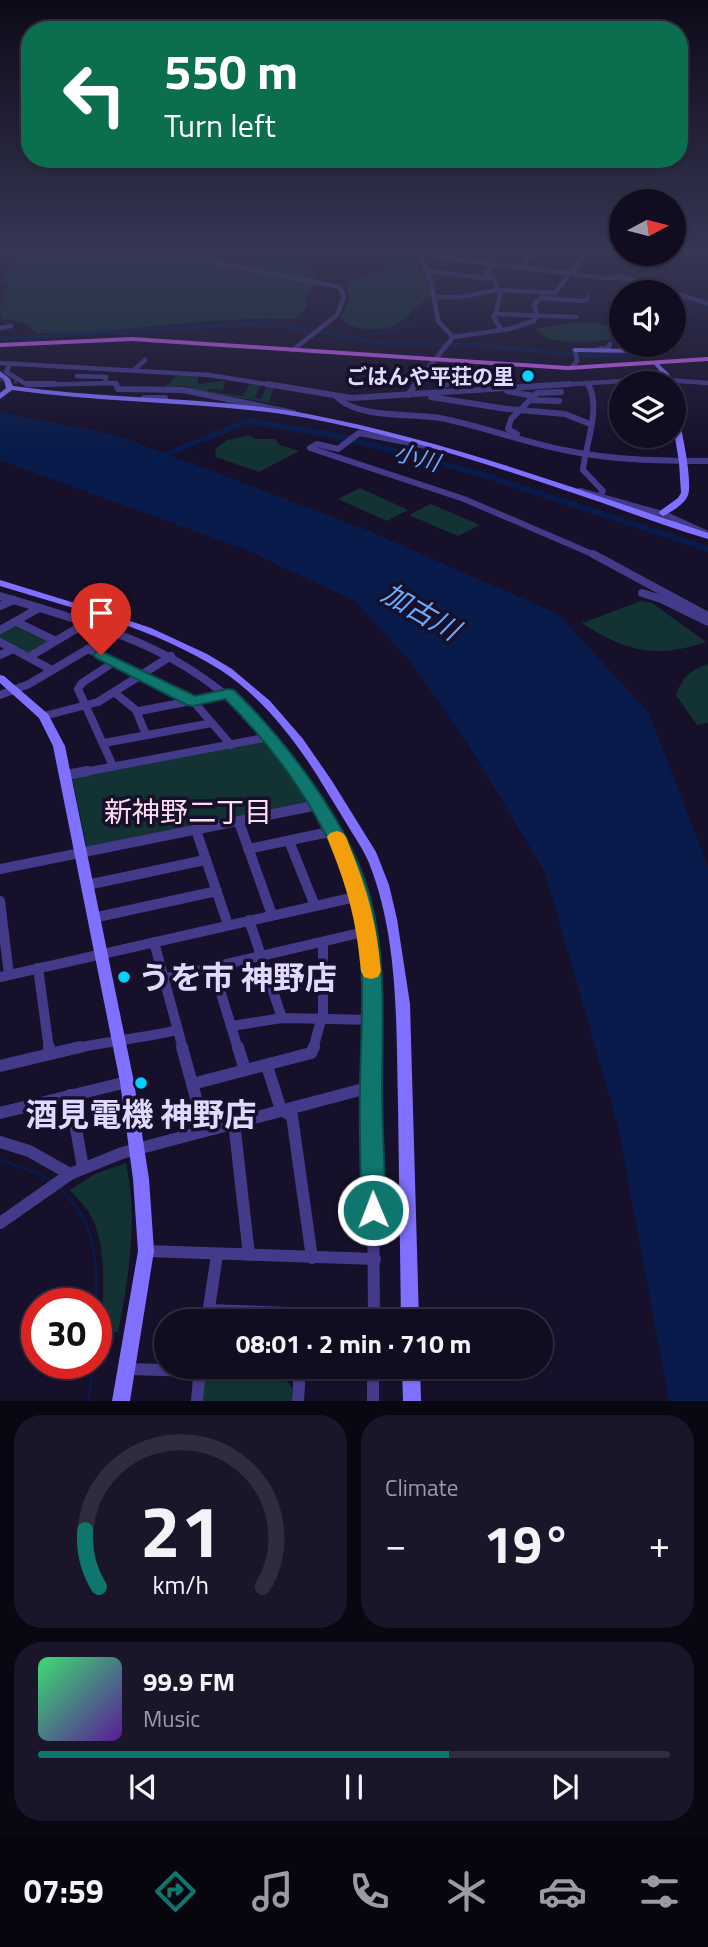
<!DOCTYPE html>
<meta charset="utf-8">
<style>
:root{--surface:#110c20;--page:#1a1529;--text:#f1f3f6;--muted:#9c9ba5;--line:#302c3e;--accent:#0f766e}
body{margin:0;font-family:"Titillium Web","Noto Sans JP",sans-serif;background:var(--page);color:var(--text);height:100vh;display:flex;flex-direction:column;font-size:26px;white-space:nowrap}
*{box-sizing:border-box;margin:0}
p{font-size:23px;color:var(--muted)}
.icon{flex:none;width:38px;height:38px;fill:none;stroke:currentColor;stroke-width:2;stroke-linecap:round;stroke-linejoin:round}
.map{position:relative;height:1401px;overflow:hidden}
.panel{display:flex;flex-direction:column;gap:14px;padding:14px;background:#090712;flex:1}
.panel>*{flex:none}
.banner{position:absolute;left:21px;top:21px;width:667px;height:147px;border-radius:28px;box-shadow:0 2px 5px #0004,0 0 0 2px var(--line);background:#0b6e4f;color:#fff;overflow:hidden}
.needle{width:46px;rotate:83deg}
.controls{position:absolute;left:609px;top:189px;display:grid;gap:14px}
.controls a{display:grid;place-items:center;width:77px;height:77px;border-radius:50%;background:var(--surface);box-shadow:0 2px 5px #0004,0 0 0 2px var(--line);font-size:35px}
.speed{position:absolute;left:21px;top:1288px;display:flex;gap:14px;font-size:35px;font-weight:700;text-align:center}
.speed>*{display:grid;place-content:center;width:91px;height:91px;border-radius:50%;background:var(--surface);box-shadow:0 2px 5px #0004,0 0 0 2px var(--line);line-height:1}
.speed .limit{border:10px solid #d22;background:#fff;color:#111}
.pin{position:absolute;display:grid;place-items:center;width:60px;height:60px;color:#fff;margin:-72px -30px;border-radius:50% 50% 50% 0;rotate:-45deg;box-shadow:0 0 7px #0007}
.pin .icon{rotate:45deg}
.me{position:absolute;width:77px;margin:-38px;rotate:359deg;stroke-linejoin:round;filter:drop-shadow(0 0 5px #0008)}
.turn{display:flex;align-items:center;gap:24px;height:147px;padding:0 28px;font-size:32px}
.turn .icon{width:91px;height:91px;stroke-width:2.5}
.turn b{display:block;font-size:49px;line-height:60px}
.big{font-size:52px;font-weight:700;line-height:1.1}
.panel .widget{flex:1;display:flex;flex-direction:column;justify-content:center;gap:10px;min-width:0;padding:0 24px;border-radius:28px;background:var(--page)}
.panel .dial{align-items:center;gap:0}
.dial svg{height:182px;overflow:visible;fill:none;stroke:var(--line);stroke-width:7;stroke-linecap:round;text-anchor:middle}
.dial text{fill:var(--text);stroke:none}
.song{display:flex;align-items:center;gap:21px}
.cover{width:84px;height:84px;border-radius:10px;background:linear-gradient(135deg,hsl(140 70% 55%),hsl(270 70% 35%))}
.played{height:7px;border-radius:4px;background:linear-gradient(90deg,var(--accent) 65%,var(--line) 65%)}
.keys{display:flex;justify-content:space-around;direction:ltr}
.heat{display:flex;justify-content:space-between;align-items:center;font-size:38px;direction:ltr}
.panel .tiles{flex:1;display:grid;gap:14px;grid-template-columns:1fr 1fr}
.widget:last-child{grid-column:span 2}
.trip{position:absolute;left:154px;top:1309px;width:399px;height:70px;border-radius:35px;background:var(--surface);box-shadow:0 2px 5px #0004,0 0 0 2px var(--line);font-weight:700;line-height:70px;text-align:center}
.menu{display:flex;height:112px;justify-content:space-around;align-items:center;background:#07050d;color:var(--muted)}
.menu .icon{width:49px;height:49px}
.menu .active{color:var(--accent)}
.menu b{font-size:32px;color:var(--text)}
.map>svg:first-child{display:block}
.green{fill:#133234}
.water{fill:#091b4a}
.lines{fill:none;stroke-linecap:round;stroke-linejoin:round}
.stream-far1{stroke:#091b4a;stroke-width:2}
.stream{stroke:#091b4a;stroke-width:2.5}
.river{fill:#091b4a;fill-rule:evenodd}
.street-tunnel{stroke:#352e4a;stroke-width:4.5;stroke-dasharray:4.5 2.5;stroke-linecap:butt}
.street-far4{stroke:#443a8a;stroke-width:4.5}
.street-far3{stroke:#443a8a;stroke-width:6}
.street-far2{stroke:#443a8a;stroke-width:8}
.street-far1{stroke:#443a8a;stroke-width:10}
.street{stroke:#443a8a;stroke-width:12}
.secondary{fill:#8070ff;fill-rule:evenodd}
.primary{fill:#d260ff;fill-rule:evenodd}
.route{fill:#0f766e;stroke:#0a4d48;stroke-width:2}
.slow{fill:#f59e0b}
.poi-dot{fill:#05d0ff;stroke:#17102a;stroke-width:2.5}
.labels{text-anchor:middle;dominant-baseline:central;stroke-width:7;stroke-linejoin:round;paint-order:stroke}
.far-poi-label{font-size:21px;font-weight:bold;fill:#e1d9ff;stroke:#17102a;text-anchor:end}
.far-water-label{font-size:23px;font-style:italic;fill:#67abff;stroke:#17102a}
.water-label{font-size:28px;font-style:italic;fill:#67abff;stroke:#17102a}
.neighbourhood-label{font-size:28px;fill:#ffdbef;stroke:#17102a}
.near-poi-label{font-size:32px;font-weight:bold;fill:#e1d9ff;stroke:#17102a;text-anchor:start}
</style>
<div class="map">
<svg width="708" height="1401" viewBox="0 0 708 1401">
<rect width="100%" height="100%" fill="#17102a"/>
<g class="green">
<path d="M41,253l117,8 138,2 16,5 6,9 -12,22 1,8 -13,12c-87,-4 -172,16 -258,14l-10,-10 -25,-4 -1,-11 9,-21 -6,-10c6,-19 20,-21 38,-24z"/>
<path d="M389,268l29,3 13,12v13c-11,6 -19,17 -29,25 -16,12 -50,12 -62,-4l9,-15 -1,-21z"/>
<path d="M573,322l25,1 19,6v9l-25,4 -35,-1 -11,-3 -11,-9z"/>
<path d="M178,375h20v9l27,-3 -2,9 -15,-1v2l35,5 8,-14 10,2 -6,14 6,1 5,-12h8l-5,14 17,4 -99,-15 2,-4 -24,1z"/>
<path d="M250,435l5,4h20l5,6 19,6 -40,21 -43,-15 -1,-8 12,-9z"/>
<path d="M360,488l48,22 -21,11 -49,-22z"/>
<path d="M431,504l49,21 -22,11 -49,-21z"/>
<path d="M641,601l11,2 54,39c-50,17 -80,10 -124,-19z"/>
<path d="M13,625h5l33,16c-26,18 -24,13 -51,0v-8z"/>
<path d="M708,664v59l-11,2 -21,-30c6,-18 15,-25 32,-31z"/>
<path d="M262,741l5,2 42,60 -222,45 -15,-70z"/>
<path d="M126,1163c12,57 3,113 -8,169l-17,-1c2,-37 8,-87 -13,-120 -5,-7 -12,-14 -18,-21l25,-16z"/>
<path d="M208,1377l78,3 6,8v13h-94l2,-18z"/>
</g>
<g class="water">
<path d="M377,252h37l4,14 -2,2 -35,-5 -8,-7z"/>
<path d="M0,412l117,23 250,95 191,84 91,99 59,154v534h-39l-51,-275 -73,-254 -69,-115 -62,-91 -59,-65 -111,-52 -244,-89z"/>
</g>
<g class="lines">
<g class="stream-far1">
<path d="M34,252h87"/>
<path d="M415,268l11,3"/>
<path d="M364,336l51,-12 2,-16 19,-13v-19l-4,-3"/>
<path d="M353,339l6,-2"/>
</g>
<g class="stream">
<path d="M0,1160l40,14 12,8"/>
<path d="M59,1187c37,38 38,66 37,117"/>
<path d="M89,1401l4,-38"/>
</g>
<g class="river">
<path d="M708,303v4l-16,7 -18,12v-5l12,-11z"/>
<path d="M266,321l122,21 89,1 113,11 43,-1 18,-8h10l-27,12 -44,1 -113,-11 -89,-1 -122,-21 -266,16v-4z"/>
<path d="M248,418l86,14 150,40 224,74v6l-230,-76 -145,-38 -84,-14 -93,37h-6l-2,-2z"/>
</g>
<path class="street-tunnel" d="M0,379l17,3"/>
<g class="street-far4">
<path d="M0,252l43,9"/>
<path d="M101,252l1,4 13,2 61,-3 164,32 4,10 -7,18 -44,35"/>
<path d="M419,252l12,29 7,40 15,16"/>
<path d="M438,252l-4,5 171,21 16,-1 51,15"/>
<path d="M494,265l-9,10 9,4 6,16 -4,19 -3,2 7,12 -2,3"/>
<path d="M521,268l14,-16"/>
<path d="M428,271l63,8"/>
<path d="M674,293l32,10"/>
<path d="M434,297h27l36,-7 58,3 32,-41"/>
<path d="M543,298l42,3 3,-4"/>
<path d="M496,314l80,3"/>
<path d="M537,314l-3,-10 10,-8"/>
<path d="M0,328l11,-2"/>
<path d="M598,349l10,-1 2,-4"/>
<path d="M0,363l209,12 69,11"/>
<path d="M10,364l-4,8 22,13 87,-2 2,3"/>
<path d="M571,368l6,-7 -2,-11"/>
<path d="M134,370l11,-10"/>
<path d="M77,376l29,1 -1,6"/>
<path d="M587,383l2,3"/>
<path d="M414,386l39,-49 56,-8 25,-8 3,-7"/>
<path d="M442,386l24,-7 13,2 4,5"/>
<path d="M541,386l113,-7 54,4"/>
</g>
<g class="street-far3">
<path d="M27,384h27"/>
<path d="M116,384l2,5 65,1 111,23"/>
<path d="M267,384l85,14 217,-14"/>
<path d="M442,384l1,8"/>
<path d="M482,384l4,5"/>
<path d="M588,384c14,24 -3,61 -5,86l20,21 -3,5"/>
<path d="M507,391l27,5"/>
<path d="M408,395l8,-11"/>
<path d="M337,397c21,22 74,16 103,21 42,8 82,24 124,32 47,10 96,11 144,11"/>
<path d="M431,397l76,12 58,5 25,10"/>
<path d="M144,398h21"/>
<path d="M559,401l-29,-1 7,-7 24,-1"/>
<path d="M517,434l-9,-5 3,-10 19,-19"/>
<path d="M426,446l-67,-13 -21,16 -21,-5 -7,4 154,51 133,57"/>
<path d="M580,491l86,24 42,19"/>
</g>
<g class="street-far2">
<path d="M593,554l115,62"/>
<path d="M642,593l19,6 47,23"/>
<path d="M0,596c134,40 210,60 298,177"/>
<path d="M0,606l14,-6"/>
<path d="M17,622l39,19"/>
<path d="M0,630l39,-22"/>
<path d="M0,642l52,28"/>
<path d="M88,649l105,52 38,44"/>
<path d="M0,655l13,-6"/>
<path d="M29,657l57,-34"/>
<path d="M115,693l21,17 10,25"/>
<path d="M0,695l29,-11 86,-51"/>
<path d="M139,711l89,-17"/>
<path d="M44,716l54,-14 73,-46"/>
<path d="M104,743l108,-20"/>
<path d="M113,766l-35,-77 4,-6 32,-21"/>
<path d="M79,773l190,-36"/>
</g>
<g class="street-far1">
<path d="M297,771c64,97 77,163 75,278"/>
<path d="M66,775l22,-4"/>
<path d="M239,822l33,93"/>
<path d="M196,830l32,95"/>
<path d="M289,841l26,65"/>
<path d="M248,849l86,-18"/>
<path d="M0,869l318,-64"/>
<path d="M87,885l118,-25"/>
<path d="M0,901l9,74"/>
<path d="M93,918l124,-27"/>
<path d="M249,920l33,98"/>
<path d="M154,942l29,107"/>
<path d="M213,967l25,82"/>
<path d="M38,968l11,81"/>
<path d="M0,977l360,-81"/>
<path d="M166,978l202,-47"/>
<path d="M232,1026l50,-8 92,2"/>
<path d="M73,1049c35,-8 70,-11 105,-19"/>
<path d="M313,1049l10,-36v-71"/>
</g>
<g class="street">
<path d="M49,1047l1,6"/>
<path d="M182,1047l23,84"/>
<path d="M238,1047l7,23"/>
<path d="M372,1047l2,274"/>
<path d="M0,1066l80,-19"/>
<path d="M267,1066l14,44 11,6 20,142"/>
<path d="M192,1084l119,-31 3,-6"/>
<path d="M70,1095l13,73"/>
<path d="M0,1113l127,-31"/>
<path d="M234,1122l15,133"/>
<path d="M0,1142l29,9 41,23"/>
<path d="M0,1223l70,-49 52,-21 249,-66"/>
<path d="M146,1251l229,8"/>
<path d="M208,1310l166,6"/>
<path d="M207,1321l10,-66"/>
<path d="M373,1367v34"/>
<path d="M127,1369l173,5"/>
<path d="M197,1401l3,-34"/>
<path d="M298,1401l2,-34"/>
</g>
<g class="secondary">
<path d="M220,252h11l-28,8 -3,-2z"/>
<path d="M642,345h8l-17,8 -58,-1 -3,-2 3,-2 57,1z"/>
<path d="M656,361l14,14 -6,8h-6l5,-8 -10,-12z"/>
<path d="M0,371l9,7 4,8c98,14 198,10 295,28 137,26 268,75 400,119v6c-42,-12 -84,-29 -126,-43 -90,-31 -181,-60 -275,-78 -97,-17 -197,-14 -295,-28l-12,9v-6l6,-5 -2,-8 -4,-3z"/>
<path d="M674,410l4,2c3,17 15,68 10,83 -3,9 -17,17 -25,21l-4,-3 1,-2 18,-13 3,-5 -2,-31 -5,-31z"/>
<path d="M0,580l91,28 60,20 56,26 25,15 38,32 33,38 29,42 44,71 13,33 8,34 13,85 9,317h-18c-1,-72 -2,-145 -3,-217 -2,-80 1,-165 -29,-241 -5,-13 -14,-25 -21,-37 -11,-18 -22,-36 -33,-54 -25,-38 -55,-76 -93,-101 -67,-43 -147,-62 -222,-85z"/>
<path d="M0,675l4,1 44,38 17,32 69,336 15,97 5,72 -24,150h-18l26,-150 -5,-72 -13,-97 -67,-336 -14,-28 -39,-35z"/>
<path d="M402,1367h18l1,34h-18z"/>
</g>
<path class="primary" d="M132,337l436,29 140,-9v4l-140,9 -436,-29 -132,6v-4z"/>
</g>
<linearGradient id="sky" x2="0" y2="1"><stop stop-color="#0d0917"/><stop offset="0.56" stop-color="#363755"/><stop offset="1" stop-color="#363755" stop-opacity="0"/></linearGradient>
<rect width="708" height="448" fill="url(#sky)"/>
<path class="route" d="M101,651l94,45 33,-7 6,1c53,52 116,134 136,207 17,63 12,127 12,191 0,40 3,81 4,122l-4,8 -9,3 -8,-3 -4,-8c0,-41 -2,-82 -1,-123 1,-63 8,-130 -10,-192 -22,-73 -71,-143 -125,-196l-32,7 -6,-1 -91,-47 -3,-3 3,-3z"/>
<path class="slow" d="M337,831l6,2 3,4c20,50 30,80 35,134l-3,6 -7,2 -7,-2 -3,-6c-5,-54 -14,-84 -34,-134l3,-4z"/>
<g class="poi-dot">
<circle cx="528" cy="376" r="7"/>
<circle cx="124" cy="977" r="7"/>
<circle cx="141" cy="1083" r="7"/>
</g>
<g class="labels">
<g class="far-poi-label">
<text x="514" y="376">ごはんや平荘の里</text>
</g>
<g class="far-water-label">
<text transform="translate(417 457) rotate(15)">小川</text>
</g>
<g class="water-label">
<text transform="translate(421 611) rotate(30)">加古川</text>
</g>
<g class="neighbourhood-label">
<text x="188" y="811">新神野二丁目</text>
</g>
<g class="near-poi-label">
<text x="138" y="977">うを市 神野店</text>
<text x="141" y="1114" text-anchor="middle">酒見電機 神野店</text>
</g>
</g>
</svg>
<div class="controls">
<a><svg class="needle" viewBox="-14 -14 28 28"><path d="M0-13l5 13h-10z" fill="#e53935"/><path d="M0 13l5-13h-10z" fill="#9c9ba5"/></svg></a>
<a><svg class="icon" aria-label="sound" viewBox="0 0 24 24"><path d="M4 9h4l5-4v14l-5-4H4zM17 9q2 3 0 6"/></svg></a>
<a><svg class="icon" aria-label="layers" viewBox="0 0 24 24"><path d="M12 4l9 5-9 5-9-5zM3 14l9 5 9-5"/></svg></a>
</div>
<div class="speed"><div class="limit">30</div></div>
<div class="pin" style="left:101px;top:655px;background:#d93025"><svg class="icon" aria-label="arrive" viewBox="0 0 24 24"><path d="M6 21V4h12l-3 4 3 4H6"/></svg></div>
<svg class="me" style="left:373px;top:1210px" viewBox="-20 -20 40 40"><circle r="17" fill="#0f766e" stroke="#fff" stroke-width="3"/><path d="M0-11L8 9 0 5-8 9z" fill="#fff"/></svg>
<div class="trip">08:01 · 2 min · 710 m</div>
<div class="banner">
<div class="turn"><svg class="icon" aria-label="left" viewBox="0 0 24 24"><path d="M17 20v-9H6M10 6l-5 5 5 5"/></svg><div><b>550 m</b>Turn left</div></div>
</div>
</div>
<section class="panel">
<div class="tiles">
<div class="widget dial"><svg viewBox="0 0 100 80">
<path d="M14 69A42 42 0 1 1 86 69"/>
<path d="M14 69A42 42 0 0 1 8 44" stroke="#0f766e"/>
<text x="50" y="56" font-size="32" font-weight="700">21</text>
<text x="50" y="72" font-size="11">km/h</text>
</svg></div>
<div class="widget"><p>Climate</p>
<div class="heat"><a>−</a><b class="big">19°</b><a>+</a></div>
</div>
<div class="widget">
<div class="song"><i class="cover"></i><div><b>99.9 FM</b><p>Music</p></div></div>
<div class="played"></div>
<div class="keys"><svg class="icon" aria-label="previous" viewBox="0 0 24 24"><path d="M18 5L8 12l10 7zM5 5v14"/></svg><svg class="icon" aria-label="pause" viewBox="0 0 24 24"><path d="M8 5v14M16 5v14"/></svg><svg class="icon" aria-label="next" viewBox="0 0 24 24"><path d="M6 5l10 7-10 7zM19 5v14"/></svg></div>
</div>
</div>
</section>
<nav class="menu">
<b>07:59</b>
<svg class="icon active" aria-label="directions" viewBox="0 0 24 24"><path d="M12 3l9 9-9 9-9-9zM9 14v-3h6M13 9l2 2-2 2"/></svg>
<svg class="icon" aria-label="music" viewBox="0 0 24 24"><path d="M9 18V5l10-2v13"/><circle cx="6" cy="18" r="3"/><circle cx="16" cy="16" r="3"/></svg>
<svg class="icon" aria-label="phone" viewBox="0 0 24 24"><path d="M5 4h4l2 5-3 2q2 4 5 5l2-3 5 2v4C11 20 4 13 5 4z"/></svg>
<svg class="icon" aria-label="climate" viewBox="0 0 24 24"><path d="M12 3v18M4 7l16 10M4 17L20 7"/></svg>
<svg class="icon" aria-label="car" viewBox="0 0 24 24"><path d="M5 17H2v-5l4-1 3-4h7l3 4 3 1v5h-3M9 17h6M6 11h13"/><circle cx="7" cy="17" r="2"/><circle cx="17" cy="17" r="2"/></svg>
<svg class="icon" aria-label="filters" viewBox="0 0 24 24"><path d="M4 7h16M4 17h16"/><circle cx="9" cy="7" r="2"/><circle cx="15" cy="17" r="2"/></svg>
</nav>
